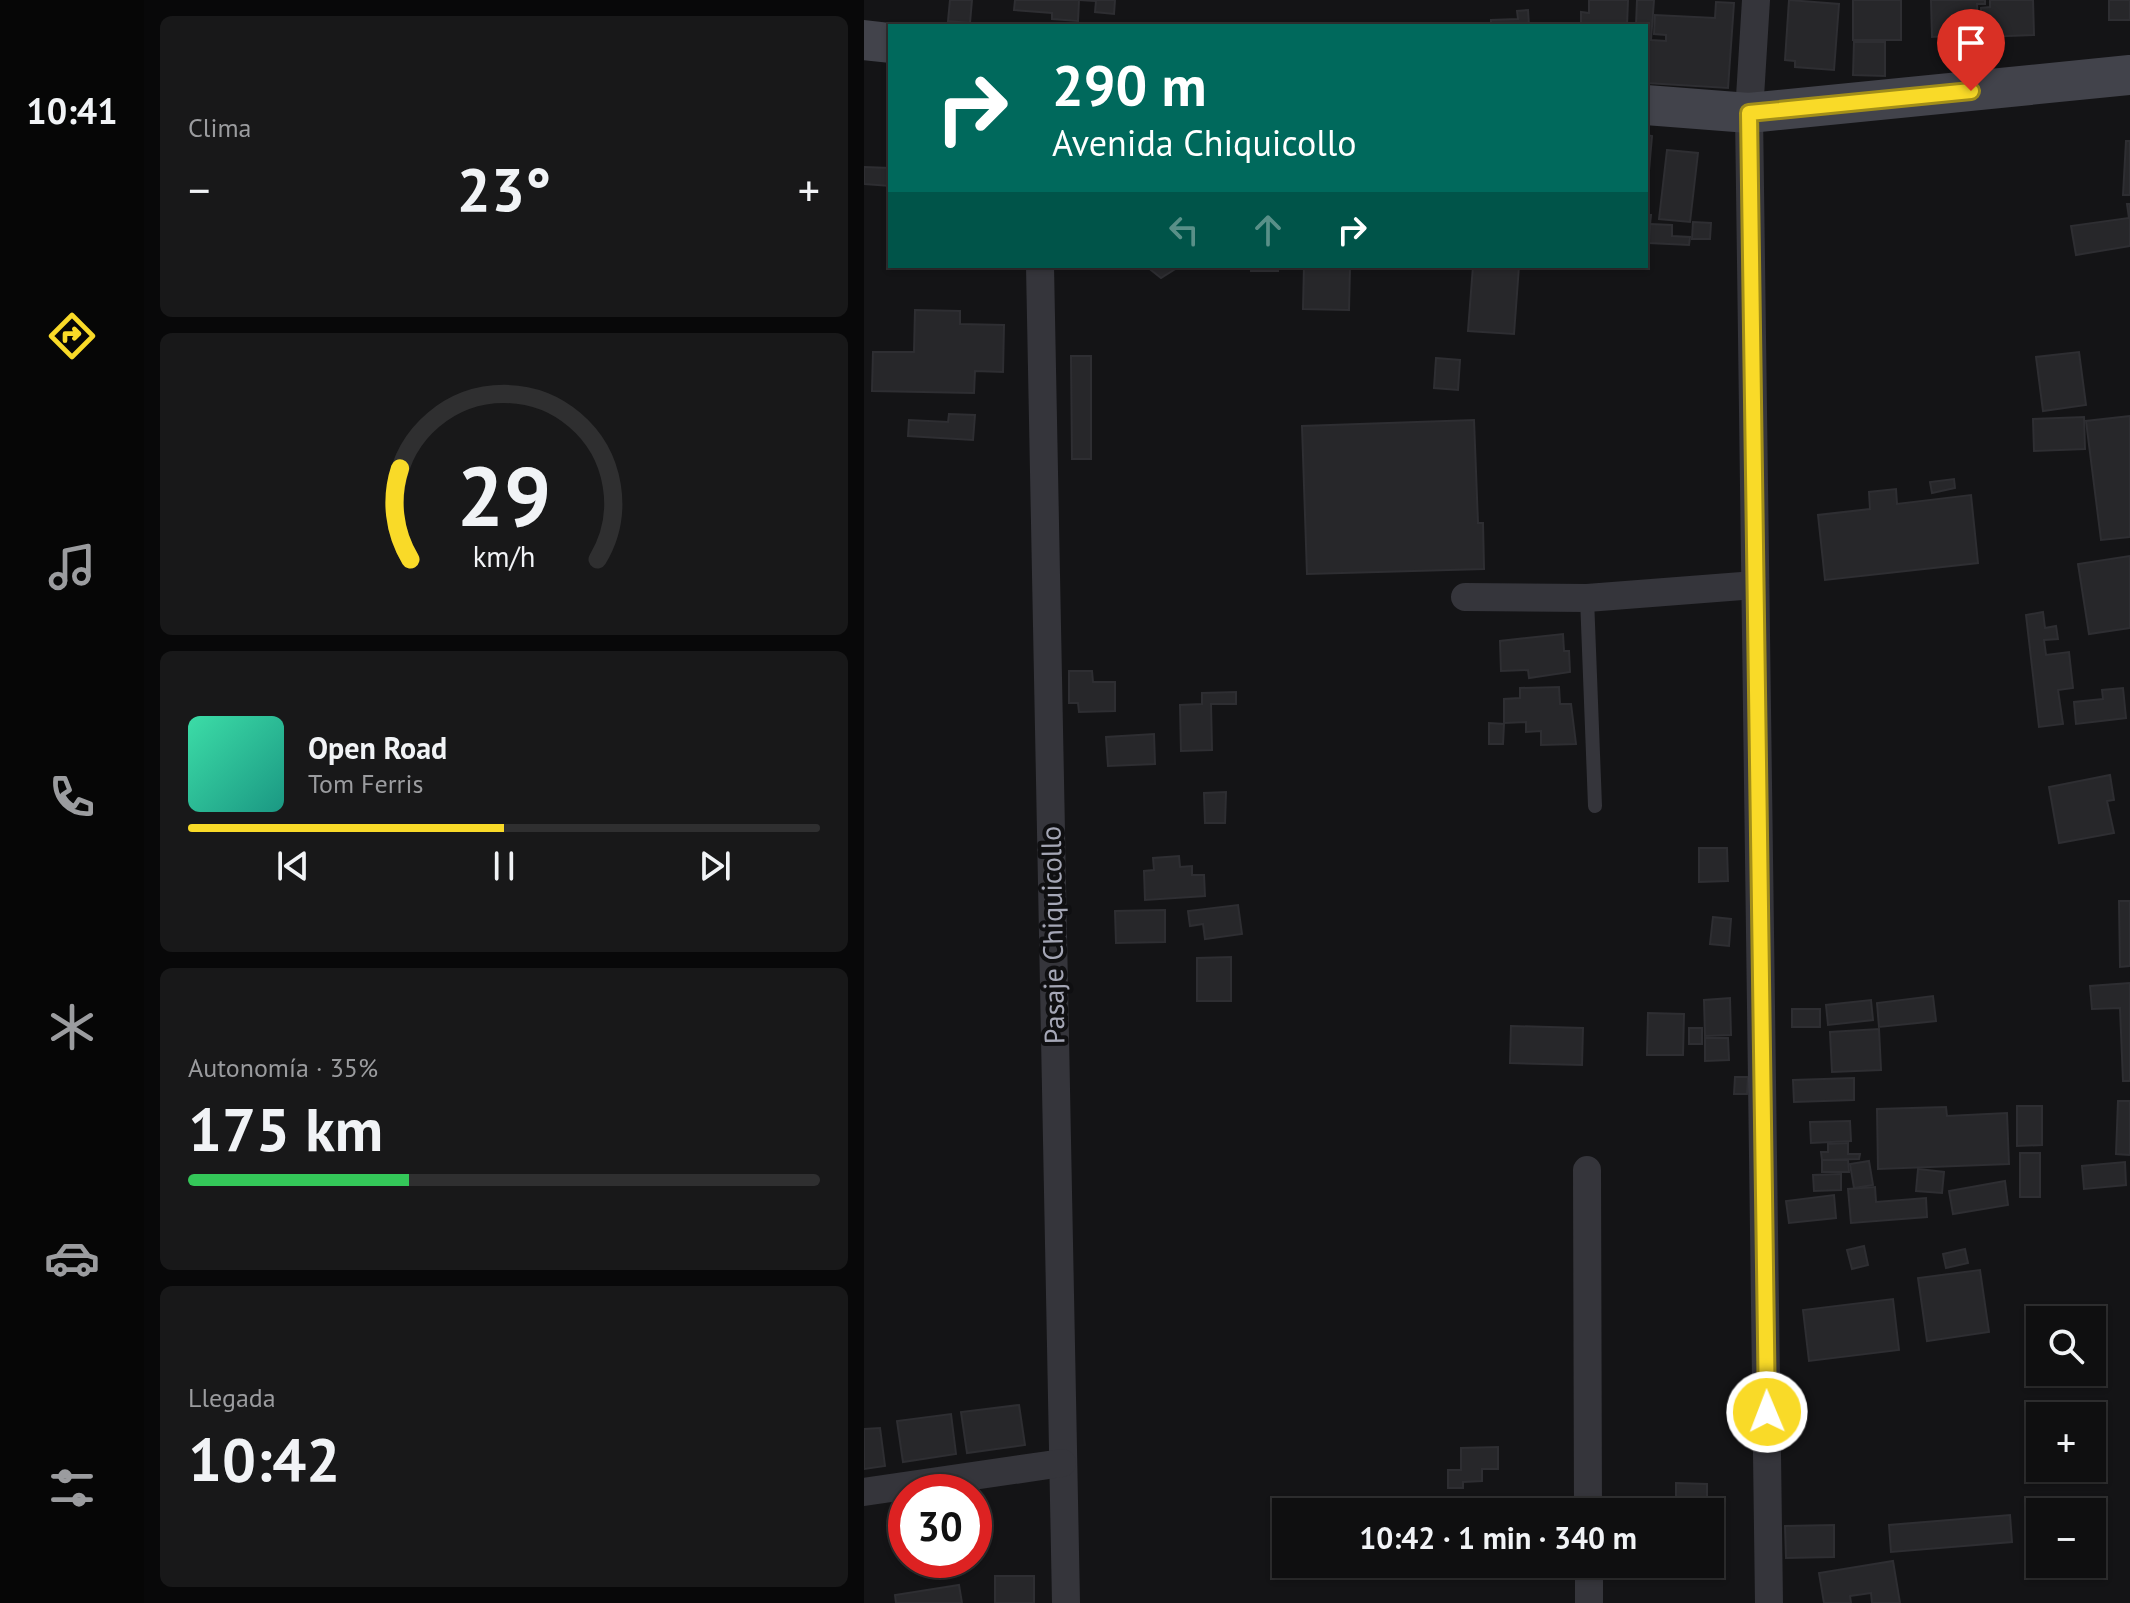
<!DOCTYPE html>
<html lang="es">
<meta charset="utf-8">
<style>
:root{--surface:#0f0f10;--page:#181819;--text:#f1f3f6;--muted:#9b9c9f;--line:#2f2f30;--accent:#f9da28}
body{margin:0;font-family:"PT Sans",sans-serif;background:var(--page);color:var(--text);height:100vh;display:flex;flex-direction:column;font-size:30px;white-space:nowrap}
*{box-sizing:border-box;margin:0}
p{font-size:26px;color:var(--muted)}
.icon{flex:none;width:44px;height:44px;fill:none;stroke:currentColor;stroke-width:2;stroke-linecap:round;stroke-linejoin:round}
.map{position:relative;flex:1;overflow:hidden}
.drawer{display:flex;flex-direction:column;gap:16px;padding:16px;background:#080809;width:720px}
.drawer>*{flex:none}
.hud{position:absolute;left:24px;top:24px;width:760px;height:244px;border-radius:0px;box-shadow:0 2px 6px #0004,0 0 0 2px var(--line);background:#00695c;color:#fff;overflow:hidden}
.buttons{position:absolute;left:1162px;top:1306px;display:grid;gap:16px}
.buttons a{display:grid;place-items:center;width:80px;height:80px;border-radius:0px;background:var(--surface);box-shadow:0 2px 6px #0004,0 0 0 2px var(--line);font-size:40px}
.speed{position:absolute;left:24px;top:1474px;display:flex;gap:16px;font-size:40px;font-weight:700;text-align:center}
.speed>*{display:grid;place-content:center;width:104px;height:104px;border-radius:50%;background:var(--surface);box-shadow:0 2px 6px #0004,0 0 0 2px var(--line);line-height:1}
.speed .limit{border:12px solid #d22;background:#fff;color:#111}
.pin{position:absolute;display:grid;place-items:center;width:68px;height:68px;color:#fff;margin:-82px -34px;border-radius:50% 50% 50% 0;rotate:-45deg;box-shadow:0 0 8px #0007}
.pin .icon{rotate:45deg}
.me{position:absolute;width:88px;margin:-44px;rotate:359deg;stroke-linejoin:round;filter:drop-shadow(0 0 6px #0008)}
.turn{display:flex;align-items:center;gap:28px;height:168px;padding:0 32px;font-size:36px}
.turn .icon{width:104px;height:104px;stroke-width:2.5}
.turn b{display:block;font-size:56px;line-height:68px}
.lanes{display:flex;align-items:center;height:76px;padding:0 32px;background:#0003;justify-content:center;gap:40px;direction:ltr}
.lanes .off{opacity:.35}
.big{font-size:60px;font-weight:700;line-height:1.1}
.drawer .widget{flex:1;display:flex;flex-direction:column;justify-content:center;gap:12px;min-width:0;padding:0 28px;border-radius:12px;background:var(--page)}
.drawer .dial{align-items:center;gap:0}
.dial svg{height:208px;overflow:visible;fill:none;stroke:var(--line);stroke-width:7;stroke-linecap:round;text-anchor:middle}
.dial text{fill:var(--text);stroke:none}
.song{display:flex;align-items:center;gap:24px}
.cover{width:96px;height:96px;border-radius:12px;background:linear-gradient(135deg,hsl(160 70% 55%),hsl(170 70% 35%))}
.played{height:8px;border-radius:4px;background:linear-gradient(90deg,var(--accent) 50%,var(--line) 50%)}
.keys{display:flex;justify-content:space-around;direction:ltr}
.heat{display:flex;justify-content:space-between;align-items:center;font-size:44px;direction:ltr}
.charge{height:12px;border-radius:6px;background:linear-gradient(90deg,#34c759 35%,var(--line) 0)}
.trip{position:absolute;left:408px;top:1498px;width:452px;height:80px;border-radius:0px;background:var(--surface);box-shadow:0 2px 6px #0004,0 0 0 2px var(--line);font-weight:700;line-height:80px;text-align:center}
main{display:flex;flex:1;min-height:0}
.menu{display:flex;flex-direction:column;width:144px;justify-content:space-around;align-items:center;background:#060606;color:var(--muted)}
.menu .icon{width:56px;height:56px}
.menu .on{color:var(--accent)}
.menu b{font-size:36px;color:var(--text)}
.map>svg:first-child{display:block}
.building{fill:#27272a;stroke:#2e2e32;stroke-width:2}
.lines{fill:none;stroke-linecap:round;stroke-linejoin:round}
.service{stroke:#35353b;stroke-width:14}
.minor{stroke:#35353b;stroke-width:28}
.secondary{stroke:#42434b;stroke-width:40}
.route-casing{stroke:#a28e1a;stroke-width:20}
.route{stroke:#f9da28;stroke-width:14}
.labels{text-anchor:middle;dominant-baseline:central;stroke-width:8;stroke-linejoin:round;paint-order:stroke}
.street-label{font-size:28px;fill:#a5a7b6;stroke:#0f0f11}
</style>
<main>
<nav class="menu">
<b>10:41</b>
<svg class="icon on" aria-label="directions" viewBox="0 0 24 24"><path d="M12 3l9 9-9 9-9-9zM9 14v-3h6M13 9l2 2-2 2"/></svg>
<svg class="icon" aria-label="music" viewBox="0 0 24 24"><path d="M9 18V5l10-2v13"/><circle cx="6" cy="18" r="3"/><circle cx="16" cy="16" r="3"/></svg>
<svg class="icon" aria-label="phone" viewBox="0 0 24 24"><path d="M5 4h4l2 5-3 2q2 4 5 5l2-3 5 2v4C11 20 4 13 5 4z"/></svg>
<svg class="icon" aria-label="climate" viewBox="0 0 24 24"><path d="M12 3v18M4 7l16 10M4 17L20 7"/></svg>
<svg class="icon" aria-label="car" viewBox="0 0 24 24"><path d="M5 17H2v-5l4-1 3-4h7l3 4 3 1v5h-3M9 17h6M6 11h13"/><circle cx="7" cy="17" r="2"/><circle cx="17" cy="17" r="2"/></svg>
<svg class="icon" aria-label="filters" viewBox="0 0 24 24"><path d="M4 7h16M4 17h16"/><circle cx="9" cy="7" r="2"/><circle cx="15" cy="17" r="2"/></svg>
</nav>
<section class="drawer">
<div class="widget"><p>Clima</p>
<div class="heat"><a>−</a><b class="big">23°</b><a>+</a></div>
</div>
<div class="widget dial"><svg viewBox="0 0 100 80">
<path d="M14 69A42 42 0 1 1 86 69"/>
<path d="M14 69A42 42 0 0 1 10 34" stroke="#f9da28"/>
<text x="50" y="56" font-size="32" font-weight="700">29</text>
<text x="50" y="72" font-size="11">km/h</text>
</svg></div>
<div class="widget">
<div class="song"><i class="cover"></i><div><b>Open Road</b><p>Tom Ferris</p></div></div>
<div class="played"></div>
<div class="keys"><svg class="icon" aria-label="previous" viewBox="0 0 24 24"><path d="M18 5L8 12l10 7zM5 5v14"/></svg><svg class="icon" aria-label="pause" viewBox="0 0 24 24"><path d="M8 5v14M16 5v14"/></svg><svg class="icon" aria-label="next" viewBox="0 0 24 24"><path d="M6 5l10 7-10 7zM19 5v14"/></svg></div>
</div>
<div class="widget"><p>Autonomía · 35%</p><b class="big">175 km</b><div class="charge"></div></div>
<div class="widget"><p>Llegada</p><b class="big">10:42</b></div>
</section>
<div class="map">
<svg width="1266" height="1603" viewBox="0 0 1266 1603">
<rect width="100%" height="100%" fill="#141416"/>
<g class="building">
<path d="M86,0h22l-2,23 -22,-2z"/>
<path d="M151,0h64l-1,21 -26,-2v-6l-38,-3z"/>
<path d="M215,0h36l-1,14 -19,-2 1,-11z"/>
<path d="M725,0h39l-1,26h-46v-14l8,1z"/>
<path d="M773,0h17l-3,40 15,1v-6l-12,-1 1,-19 60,3 1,-16 18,1 -6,85 -81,-5 -1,-57h-10z"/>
<path d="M925,0l50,4 -5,66 -39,-3v-6l-10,-1z"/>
<rect x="989" y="0" width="48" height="40"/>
<path d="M1067,0h54v4h-8l2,39 -29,1 -1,-8 -17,1z"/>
<path d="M1126,0h43l1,35 -52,2 -1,-29 9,-1z"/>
<rect x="1245" y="0" width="21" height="20"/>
<path d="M664,10l1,16h-38v-6l27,-1 -1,-8z"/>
<path d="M990,42h31v34l-32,-1z"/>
<path d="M782,135l6,1 -6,69z"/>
<path d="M1262,141h4v54h-7z"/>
<path d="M803,150l31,3 -8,69 -31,-3z"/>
<path d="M0,167l26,1v18l-26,-2z"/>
<path d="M1263,204h3v42l-54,9 -5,-29 58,-8z"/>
<path d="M782,215h5l-3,29h-2z"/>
<path d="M829,222l18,1 -1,16h-18z"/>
<path d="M786,224l22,1v11l18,1 -1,8 -40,-2z"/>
<path d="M282,266h34l-19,12z"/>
<rect x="387" y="266" width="27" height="5"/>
<path d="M440,266h46l-1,44 -46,-1z"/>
<path d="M609,266h46l-5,68 -46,-3z"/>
<path d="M51,310l45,1v13l44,1 -1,47 -28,-1 -1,22 -102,-2 1,-39h41z"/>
<path d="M1215,352l7,53 -43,6 -7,-54z"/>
<path d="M207,356h20v103h-19z"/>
<path d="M572,358l24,2 -2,30 -24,-2z"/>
<path d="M85,414l26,1 -2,25 -65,-4 1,-16 39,2z"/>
<path d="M1266,416v121l-29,3 -15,-119z"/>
<path d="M1220,417l1,32 -51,2 -1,-32z"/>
<path d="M610,420l4,103h5l1,46 -177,5 -5,-148z"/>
<path d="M1090,479l1,9 -23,5 -2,-11z"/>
<path d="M1032,489l1,15 74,-9 7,68 -153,17 -7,-65 52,-6 -1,-17z"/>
<path d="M1266,556v72l-41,6 -11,-70z"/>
<path d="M1179,612l2,16 11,-2 2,13 -14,1 2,15 23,-3 4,36 -15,2 5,34 -24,3 -13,-112z"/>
<path d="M699,634l1,17h5l1,21 -41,6 -1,-8 -27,1 -1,-30z"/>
<path d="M205,671h23l1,11h22v29l-36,1 -1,-9h-9z"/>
<path d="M695,687l1,17h11l5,40 -35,1v-14l-15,1v-10l-22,1v-24l16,-1v-10z"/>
<path d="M1259,688l3,30 -50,6 -2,-22 29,-3 -1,-9z"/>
<path d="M372,692v12h-25l1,46 -31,1 -1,-46 22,-1v-11z"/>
<path d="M625,723l15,1 -1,20h-14z"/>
<path d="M290,734l1,30 -47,2 -2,-29z"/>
<path d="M1246,775l4,25 -7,1 7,32 -55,10 -10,-56z"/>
<path d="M362,792l-1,31h-20l-1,-30z"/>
<path d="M835,848h28l1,33 -29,1z"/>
<path d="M315,856l1,11 12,-1v9h12l1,21 -60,4 -1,-29 10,-1 -1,-12z"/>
<path d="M1255,901h11v65l-10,1z"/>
<path d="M374,905l4,29 -37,5 -2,-15 -13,2 -2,-15z"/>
<path d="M301,910v32l-49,1 -1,-32z"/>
<path d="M849,917l18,2 -2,27 -19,-2z"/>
<path d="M367,957v44h-34v-43z"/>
<path d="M1266,983v98h-7l-3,-73 -28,1 -2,-23z"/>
<path d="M1069,996l3,25 -57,6 -2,-24z"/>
<path d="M866,998l1,37 -26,1 -1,-36z"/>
<path d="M1007,1000l2,20 -45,5 -2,-20z"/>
<rect x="928" y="1009" width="28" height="18"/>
<path d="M784,1013l36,1 -1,41h-36z"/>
<path d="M647,1026l72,2 -1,37 -72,-2z"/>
<rect x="825" y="1028" width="13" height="16"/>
<path d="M1015,1029l2,41 -49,2 -2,-40z"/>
<path d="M841,1038h23l1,22 -24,1z"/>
<path d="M871,1077h13l-1,17h-13z"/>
<path d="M990,1078v22l-60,2 -1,-22z"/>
<path d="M1254,1101h12v54l-14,-1z"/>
<path d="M1153,1106h25v39l-25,1z"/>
<path d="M1082,1107l1,9 60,-3 2,51 -131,5 -1,-60z"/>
<path d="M986,1121l1,20 -40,2 -1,-21z"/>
<path d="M984,1143v11h12l-1,5 -37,1 -1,-8h7v-8z"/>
<rect x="1156" y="1153" width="20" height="44"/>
<path d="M958,1160h26l1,12h-27z"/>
<path d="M1005,1161l4,24 -19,3 -4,-24z"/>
<path d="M1261,1162l1,23 -42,4 -2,-23z"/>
<path d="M1054,1169l26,3 -2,21 -26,-2z"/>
<path d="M977,1174v16l-27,1 -1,-16z"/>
<path d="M1141,1181l3,24 -55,9 -4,-23z"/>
<path d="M1011,1187l1,15 50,-4 1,19 -76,6 -3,-34z"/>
<path d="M970,1195l2,23 -47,5 -3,-22z"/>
<path d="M1000,1246l4,19 -16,4 -5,-19z"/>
<path d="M1101,1249l3,14 -22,5 -3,-14z"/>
<path d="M1116,1270l9,62 -62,9 -9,-63z"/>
<path d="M1029,1299l6,51 -90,11 -6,-51z"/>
<path d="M155,1405l6,40 -58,8 -6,-41z"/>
<path d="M87,1414l5,40 -53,8 -6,-41z"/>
<path d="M16,1428l5,38 -21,3v-40z"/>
<path d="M634,1447v22h-16v12l-19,1v6h-15v-18h13v-22z"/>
<path d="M812,1483l31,1v16h-31z"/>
<path d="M538,1507l19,1v4h-20z"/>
<path d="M1146,1515l2,27 -121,10 -2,-27z"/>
<path d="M42,1518v42l-5,1 -6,-41z"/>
<path d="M970,1525v32l-48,1 -1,-32z"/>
<path d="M1029,1561l7,42h-28l-1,-10 -21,3 1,7h-27l-5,-30z"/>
<rect x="131" y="1576" width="39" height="27"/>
<path d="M95,1585l3,18h-66l-1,-8z"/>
</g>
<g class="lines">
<path class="service" d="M723,598l8,208"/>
<g class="minor">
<path d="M892,0l-7,113 20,1490"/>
<path d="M176,266l26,1337"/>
<path d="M601,597l122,1 168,-13"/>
<path d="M723,1170l1,342"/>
<path d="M0,1492l198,-29"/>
<path d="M725,1564v39"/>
</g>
<g class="secondary">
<path d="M0,40l26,3"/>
<path d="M782,105l103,8 381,-38"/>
</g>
</g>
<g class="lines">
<defs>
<path id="route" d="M903,1412l-18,-1299 222,-22"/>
</defs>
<use href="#route" class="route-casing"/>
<use href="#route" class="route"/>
</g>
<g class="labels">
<g class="street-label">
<text transform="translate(188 935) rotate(-91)">Pasaje Chiquicollo</text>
</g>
</g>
</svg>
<div class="buttons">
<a><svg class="icon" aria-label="search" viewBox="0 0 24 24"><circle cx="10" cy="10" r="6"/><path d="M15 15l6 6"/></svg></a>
<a>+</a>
<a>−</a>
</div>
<div class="speed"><div class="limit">30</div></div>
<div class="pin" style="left:1107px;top:91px;background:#d93025"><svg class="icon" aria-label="arrive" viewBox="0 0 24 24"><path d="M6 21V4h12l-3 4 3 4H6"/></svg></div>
<svg class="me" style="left:903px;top:1412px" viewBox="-20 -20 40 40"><circle r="17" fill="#f9da28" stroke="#fff" stroke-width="3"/><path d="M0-11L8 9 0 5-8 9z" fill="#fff"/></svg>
<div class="trip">10:42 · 1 min · 340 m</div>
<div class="hud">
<div class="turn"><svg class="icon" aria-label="right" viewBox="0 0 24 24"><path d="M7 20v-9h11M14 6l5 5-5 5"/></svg><div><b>290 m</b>Avenida Chiquicollo</div></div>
<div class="lanes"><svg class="icon off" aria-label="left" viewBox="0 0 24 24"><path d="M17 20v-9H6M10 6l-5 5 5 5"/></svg><svg class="icon off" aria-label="ahead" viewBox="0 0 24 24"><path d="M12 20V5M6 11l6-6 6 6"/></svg><svg class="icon" aria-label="right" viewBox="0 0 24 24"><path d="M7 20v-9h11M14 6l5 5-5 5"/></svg></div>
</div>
</div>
</main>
